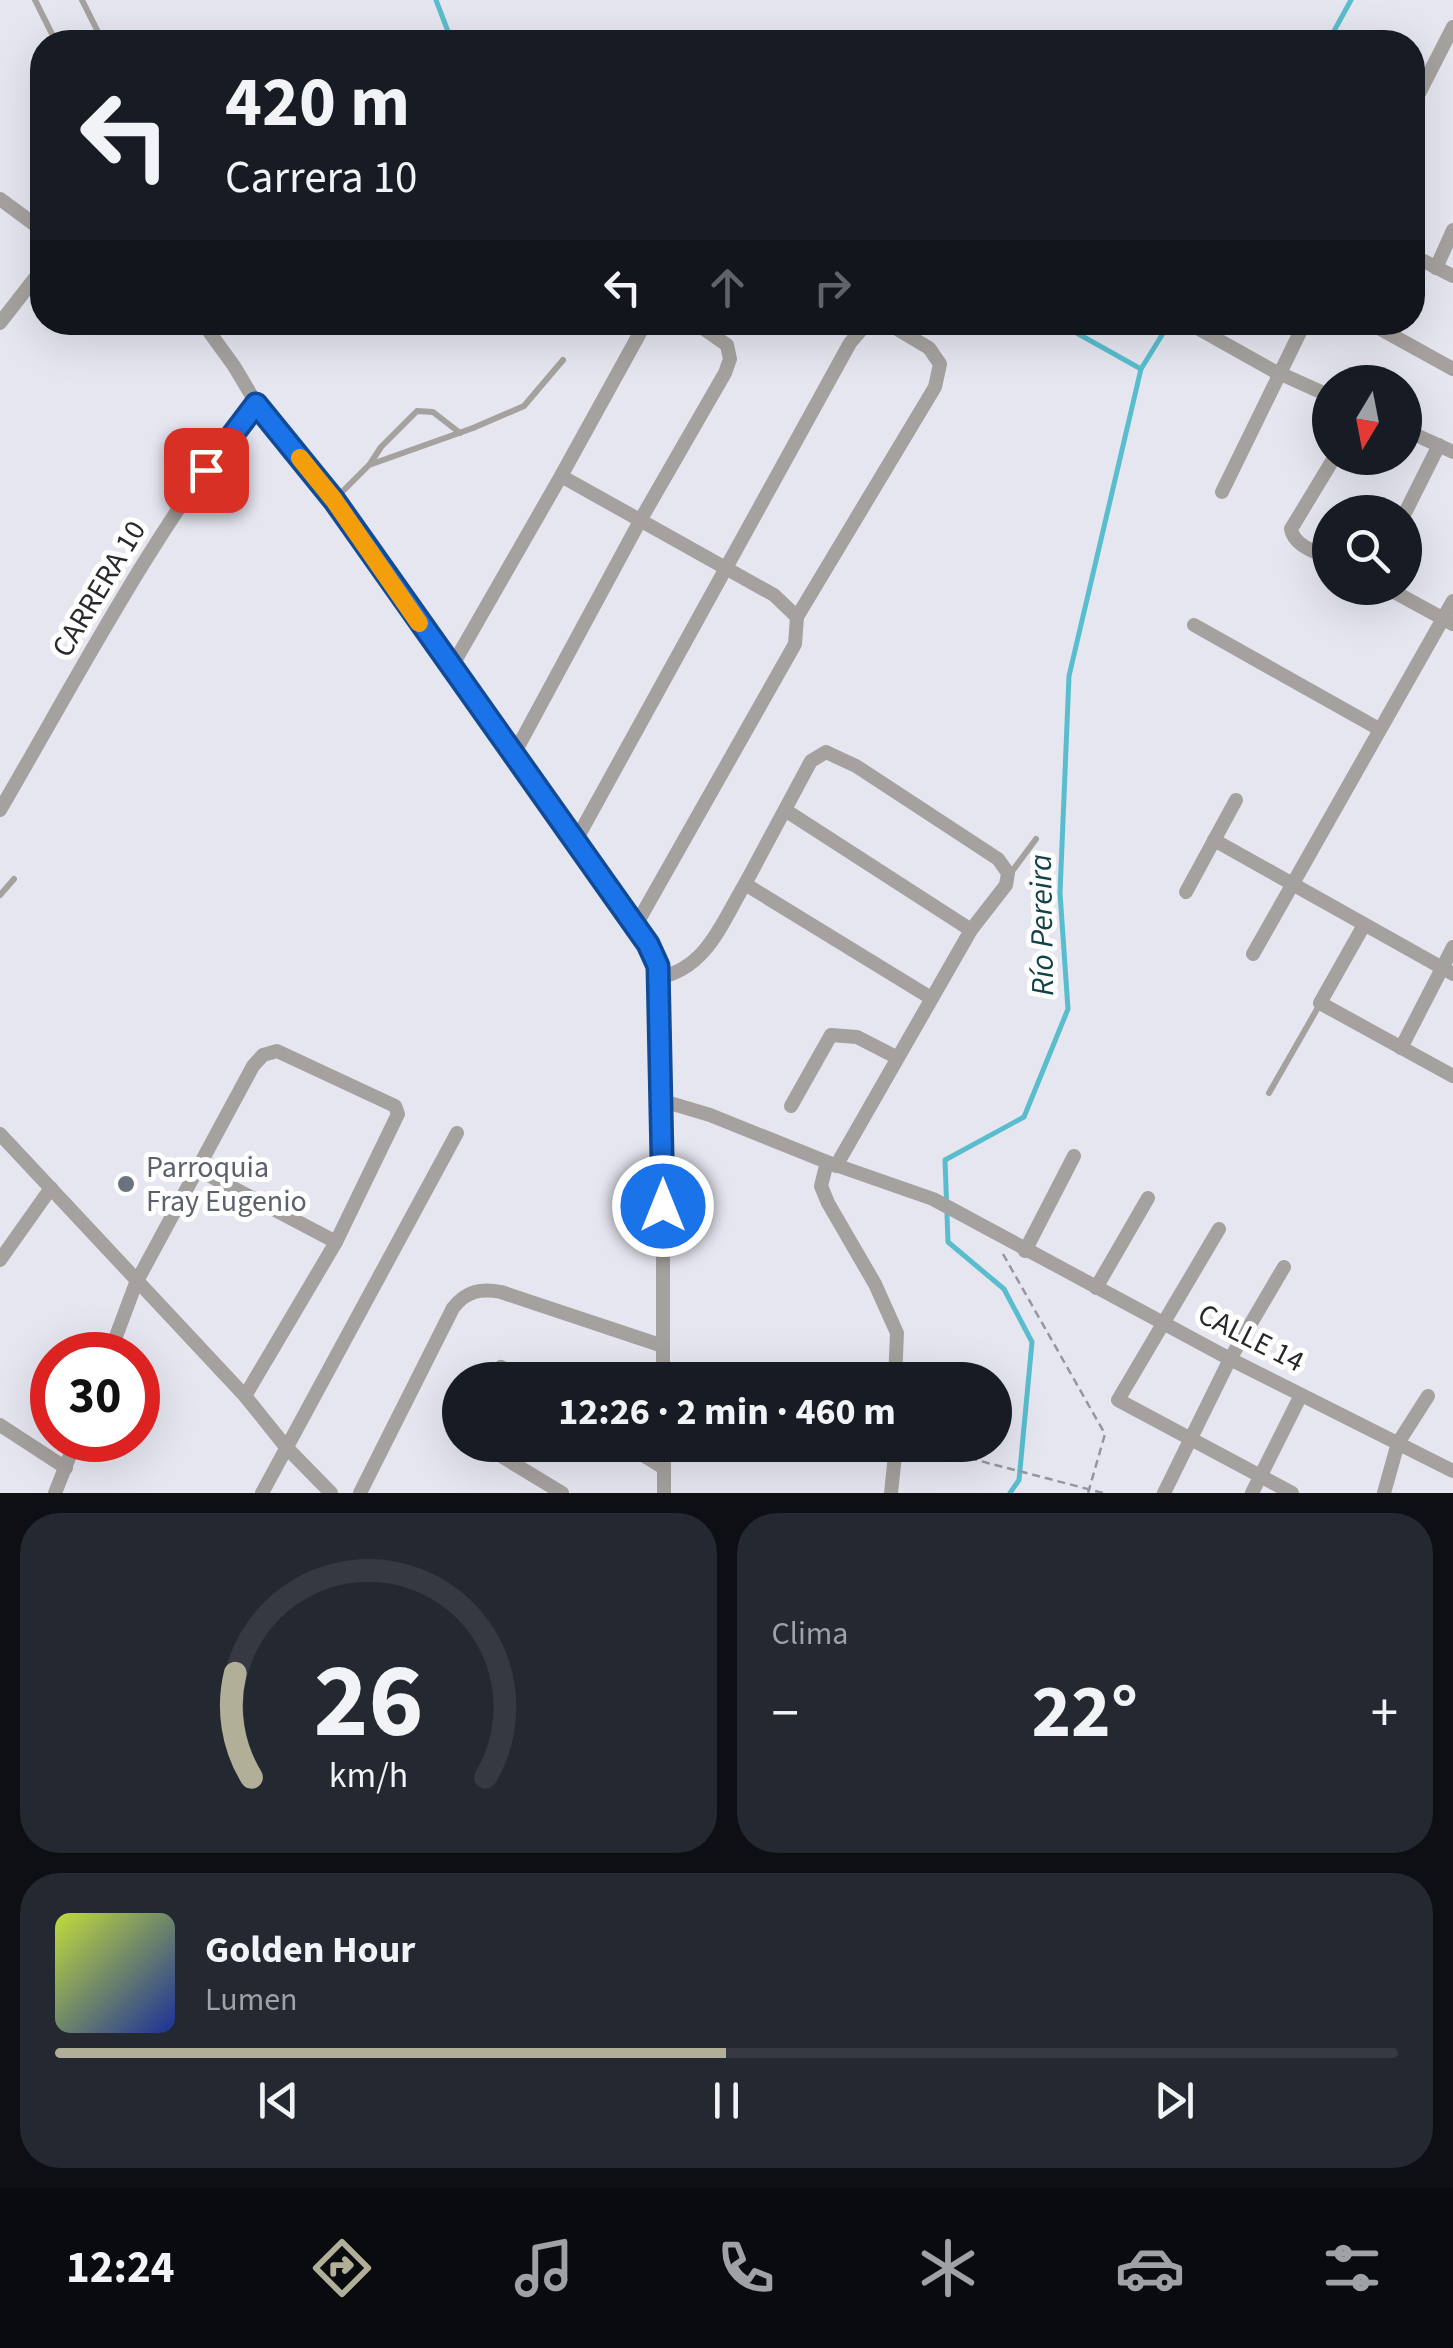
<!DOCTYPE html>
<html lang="es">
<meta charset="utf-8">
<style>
:root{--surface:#171b24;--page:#242831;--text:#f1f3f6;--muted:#9ea1a6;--line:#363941;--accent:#b2af99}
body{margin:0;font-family:"Source Sans 3",sans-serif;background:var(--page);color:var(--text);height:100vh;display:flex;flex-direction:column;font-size:38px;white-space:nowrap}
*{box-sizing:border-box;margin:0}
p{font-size:32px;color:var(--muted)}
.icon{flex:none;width:55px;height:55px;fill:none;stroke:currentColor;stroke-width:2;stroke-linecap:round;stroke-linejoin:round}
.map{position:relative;height:1493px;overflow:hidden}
.side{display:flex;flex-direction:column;gap:20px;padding:20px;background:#0d0f14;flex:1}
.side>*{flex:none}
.guide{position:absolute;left:30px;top:30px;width:1395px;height:305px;border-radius:40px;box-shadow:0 10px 40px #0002;background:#171b24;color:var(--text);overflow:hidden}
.needle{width:65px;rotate:190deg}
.fabs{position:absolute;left:1312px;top:365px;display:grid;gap:20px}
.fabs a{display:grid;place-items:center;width:110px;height:110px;border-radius:50%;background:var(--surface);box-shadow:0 10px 40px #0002;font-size:50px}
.speed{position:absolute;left:30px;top:1332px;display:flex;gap:20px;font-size:50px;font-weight:700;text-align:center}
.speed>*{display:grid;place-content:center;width:130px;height:130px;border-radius:50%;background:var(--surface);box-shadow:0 10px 40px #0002;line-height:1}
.speed .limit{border:15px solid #d22;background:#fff;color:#111}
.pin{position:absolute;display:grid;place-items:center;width:85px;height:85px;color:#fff;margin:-42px;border-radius:20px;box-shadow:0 5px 15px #0006}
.me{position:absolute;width:110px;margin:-55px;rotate:0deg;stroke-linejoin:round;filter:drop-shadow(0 0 8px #0008)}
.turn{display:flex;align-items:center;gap:35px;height:210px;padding:0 30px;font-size:45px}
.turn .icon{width:130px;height:130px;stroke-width:2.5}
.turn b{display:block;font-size:70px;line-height:85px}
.lanes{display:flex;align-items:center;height:95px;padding:0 30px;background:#0003;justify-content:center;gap:50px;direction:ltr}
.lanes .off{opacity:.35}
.big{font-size:75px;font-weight:700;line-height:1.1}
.side .card{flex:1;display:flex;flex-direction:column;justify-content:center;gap:15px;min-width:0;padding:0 35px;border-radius:40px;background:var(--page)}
.side .dial{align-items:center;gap:0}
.dial svg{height:260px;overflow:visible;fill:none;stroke:var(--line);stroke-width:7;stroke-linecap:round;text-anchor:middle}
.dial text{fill:var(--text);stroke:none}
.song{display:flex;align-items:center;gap:30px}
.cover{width:120px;height:120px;border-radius:15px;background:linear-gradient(135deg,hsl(70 70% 55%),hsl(230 70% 35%))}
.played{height:10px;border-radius:5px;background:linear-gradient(90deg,var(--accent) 50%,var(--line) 50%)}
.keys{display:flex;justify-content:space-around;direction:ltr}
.heat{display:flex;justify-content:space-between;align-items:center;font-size:55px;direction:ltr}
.side .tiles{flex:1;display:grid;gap:20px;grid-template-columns:1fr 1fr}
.card:last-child{grid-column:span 2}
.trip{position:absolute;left:442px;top:1362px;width:570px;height:100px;border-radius:50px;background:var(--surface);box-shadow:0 10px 40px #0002;font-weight:700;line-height:100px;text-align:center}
.tab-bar{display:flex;height:160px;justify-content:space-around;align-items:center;background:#090b0e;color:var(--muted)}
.tab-bar .icon{width:70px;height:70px}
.tab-bar .active{color:var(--accent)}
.tab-bar b{font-size:45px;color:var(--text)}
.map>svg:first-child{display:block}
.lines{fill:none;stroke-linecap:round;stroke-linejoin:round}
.stream{stroke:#59bdcd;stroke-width:5}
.path{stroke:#96969e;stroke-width:2.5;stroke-dasharray:8 5;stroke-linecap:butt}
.lane{stroke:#a5a19e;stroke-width:6}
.street{stroke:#a5a19e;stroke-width:14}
.route-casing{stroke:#114b97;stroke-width:25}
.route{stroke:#1a73e8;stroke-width:18}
.slow{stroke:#f59e0b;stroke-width:18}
.worship-dot{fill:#6b7280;stroke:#fff;stroke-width:4}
.labels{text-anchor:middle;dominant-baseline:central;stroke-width:10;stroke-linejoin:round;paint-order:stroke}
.street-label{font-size:30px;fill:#29292d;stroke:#fff}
.worship-label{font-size:30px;fill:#5b616d;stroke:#fff;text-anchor:start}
.water-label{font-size:32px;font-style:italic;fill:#134148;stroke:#fff}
</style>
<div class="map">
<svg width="1453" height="1493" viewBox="0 0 1453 1493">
<rect width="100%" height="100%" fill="#e6e6f1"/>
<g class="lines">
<g class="stream">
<path d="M436,0l16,42"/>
<path d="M1328,42l23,-42"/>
<path d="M1141,369l29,-47"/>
<path d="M1010,1493l9,-13 13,-138 -28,-53 -56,-47 -3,-82 79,-43 44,-108 -8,-116 9,-217 72,-307 -84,-47"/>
</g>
<g class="path">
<path d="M1003,1254l102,180 -17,59"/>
<path d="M919,1445l184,48"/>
</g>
<g class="lane">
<path d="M35,0l21,42"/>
<path d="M82,0l21,42"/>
<path d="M370,464l11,-17 36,-36 16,1 27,21"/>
<path d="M335,499l34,-34 104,-37 51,-22 39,-46"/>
<path d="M1010,874l26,-35"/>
<path d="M0,895l14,-16"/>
<path d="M1269,1093l51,-89"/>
</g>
<g class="street">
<path d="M1412,107l41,-80"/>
<path d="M0,199l42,31"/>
<path d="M1412,255l41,21"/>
<path d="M1436,268l17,-38"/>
<path d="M202,322l32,44 22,37 78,97 322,457 7,144v279"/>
<path d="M1203,322l-4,7 73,41 58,26"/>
<path d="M1368,322l85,47"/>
<path d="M0,323l42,-54"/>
<path d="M1405,430l48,22"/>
<path d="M561,476l85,-154"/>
<path d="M1222,492l83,-170"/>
<path d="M1405,513l34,-68"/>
<path d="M1330,559c-14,-7 -36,-13 -39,-30l43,-71"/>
<path d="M1387,588l66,36"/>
<path d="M1194,625l185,104"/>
<path d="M451,668l110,-192 213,119 23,22 -2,27 -159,281"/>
<path d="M513,756l128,-237 84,-146 5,-14 -3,-14 -33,-23"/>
<path d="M0,810c80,-137 155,-283 256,-407"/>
<path d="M785,810l186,120"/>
<path d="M1214,840l239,134"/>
<path d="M575,842l275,-499 12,-14 25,-6 42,25 11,16 -5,23 -138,230"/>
<path d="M745,884l66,-123 15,-9 30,14 142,93 10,14 -2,12 -35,45 -135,236"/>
<path d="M1186,892l50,-92"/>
<path d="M1364,925l-44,78 133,73"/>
<path d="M1253,954l200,-353"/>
<path d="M658,978c49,-10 63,-54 87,-94l186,114"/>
<path d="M1401,1048l52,-101"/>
<path d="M663,1101l47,14 117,47 106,37 297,160 223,112"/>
<path d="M791,1106l40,-71 26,2 39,20"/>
<path d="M0,1134l245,262 41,51 45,46"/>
<path d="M827,1162l-6,24 7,17 47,81 22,49 -2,47"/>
<path d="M197,1169l139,73"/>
<path d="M1219,1229l-101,171 174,93"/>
<path d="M1025,1251l49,-95"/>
<path d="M0,1260l51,-72"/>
<path d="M1096,1288l52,-90"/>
<path d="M109,1355l27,-72 117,-217 10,-11 14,-4 118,55 3,8 -62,128 -91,154"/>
<path d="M488,1380l13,-13 24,13"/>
<path d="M0,1425l66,43"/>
<path d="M483,1445l79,48"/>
<path d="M627,1445l37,23"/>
<path d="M664,1445v48"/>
<path d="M55,1493l21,-53"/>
<path d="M262,1493l195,-360"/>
<path d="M360,1493l93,-185c13,-17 28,-20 48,-16l162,54"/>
<path d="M891,1493l5,-48"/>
<path d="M1164,1493l66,-134 54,-92"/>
<path d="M1252,1493l49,-98"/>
<path d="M1384,1493l14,-50 30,-47"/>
</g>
</g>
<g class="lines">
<defs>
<path id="route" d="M206,470l50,-66 78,96 314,444 10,22 5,240"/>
</defs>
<use href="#route" class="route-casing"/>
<use href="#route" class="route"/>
<path class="slow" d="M300,458l34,42 85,123"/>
</g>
<circle class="worship-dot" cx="126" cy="1184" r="10"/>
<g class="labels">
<g class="street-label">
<text transform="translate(99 589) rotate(-59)">CARRERA 10</text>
<text transform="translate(1251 1338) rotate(27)">CALLE 14</text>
</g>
<g class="worship-label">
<text x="146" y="1167">Parroquia<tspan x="146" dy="34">Fray Eugenio</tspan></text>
</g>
<g class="water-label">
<text transform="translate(1042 925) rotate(-91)">Río Pereira</text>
</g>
</g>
</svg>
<div class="fabs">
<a><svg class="needle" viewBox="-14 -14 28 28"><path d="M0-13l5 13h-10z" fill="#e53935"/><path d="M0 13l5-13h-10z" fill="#9ea1a6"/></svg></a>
<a><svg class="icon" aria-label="search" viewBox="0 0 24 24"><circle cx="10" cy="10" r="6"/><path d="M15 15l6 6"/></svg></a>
</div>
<div class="speed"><div class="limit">30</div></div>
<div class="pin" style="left:206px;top:470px;background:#d93025"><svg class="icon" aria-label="arrive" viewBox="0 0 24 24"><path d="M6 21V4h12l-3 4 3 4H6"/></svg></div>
<svg class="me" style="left:663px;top:1206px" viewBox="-20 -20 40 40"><circle r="17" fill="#1a73e8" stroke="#fff" stroke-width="3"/><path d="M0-11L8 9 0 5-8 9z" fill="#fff"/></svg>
<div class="trip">12:26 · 2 min · 460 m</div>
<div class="guide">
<div class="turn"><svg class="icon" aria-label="left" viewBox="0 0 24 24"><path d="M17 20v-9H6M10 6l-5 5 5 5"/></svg><div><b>420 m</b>Carrera 10</div></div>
<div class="lanes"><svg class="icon" aria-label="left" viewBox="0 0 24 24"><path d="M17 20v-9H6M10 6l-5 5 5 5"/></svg><svg class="icon off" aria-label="ahead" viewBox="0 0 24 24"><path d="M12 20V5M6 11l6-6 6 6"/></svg><svg class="icon off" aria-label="right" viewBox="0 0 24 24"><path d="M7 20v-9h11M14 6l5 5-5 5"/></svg></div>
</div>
</div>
<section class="side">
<div class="tiles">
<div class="card dial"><svg viewBox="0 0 100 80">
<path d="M14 69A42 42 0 1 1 86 69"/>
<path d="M14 69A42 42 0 0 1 9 37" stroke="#b2af99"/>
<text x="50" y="56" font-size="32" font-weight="700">26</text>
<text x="50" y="72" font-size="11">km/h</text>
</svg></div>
<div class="card"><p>Clima</p>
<div class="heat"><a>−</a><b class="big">22°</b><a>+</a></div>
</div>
<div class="card">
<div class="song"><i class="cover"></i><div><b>Golden Hour</b><p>Lumen</p></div></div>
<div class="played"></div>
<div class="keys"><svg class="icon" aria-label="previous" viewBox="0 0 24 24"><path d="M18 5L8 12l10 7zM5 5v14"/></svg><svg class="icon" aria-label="pause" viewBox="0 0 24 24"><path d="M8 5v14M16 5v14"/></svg><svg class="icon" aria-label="next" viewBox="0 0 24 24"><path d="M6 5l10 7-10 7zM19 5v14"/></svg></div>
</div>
</div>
</section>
<nav class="tab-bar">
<b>12:24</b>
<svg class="icon active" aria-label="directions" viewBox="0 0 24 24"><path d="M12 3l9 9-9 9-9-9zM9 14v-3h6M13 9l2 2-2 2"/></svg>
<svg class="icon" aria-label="music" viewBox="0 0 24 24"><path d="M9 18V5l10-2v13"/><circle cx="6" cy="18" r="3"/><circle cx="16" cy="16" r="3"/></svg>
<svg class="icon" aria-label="phone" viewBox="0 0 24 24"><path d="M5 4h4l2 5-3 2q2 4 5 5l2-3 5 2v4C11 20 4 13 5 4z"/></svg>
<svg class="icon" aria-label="climate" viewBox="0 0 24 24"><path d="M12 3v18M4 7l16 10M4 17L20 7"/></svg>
<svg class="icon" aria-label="car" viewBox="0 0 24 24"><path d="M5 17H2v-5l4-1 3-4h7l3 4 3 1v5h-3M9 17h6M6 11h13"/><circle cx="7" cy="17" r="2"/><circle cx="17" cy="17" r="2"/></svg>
<svg class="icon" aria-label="filters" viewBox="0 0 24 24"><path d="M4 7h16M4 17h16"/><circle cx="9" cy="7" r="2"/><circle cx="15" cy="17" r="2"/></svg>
</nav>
